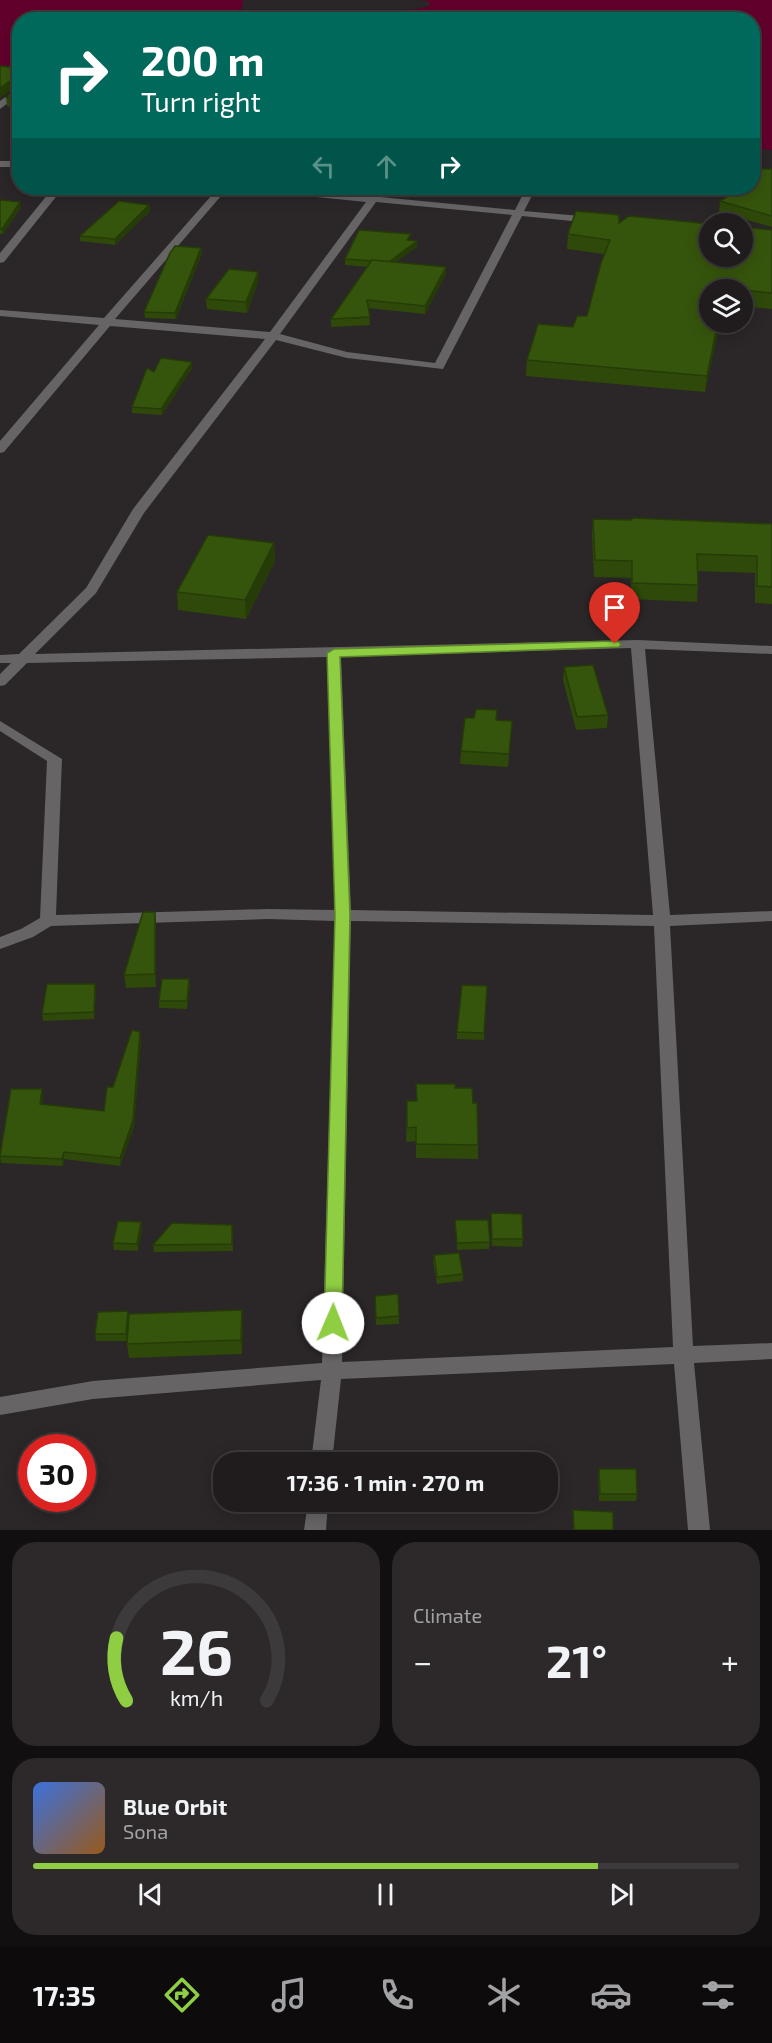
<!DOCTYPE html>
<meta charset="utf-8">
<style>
:root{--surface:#201c1d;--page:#2d292a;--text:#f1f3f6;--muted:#a2a1a4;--line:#3d3a3b;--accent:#8fcd42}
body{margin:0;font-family:"Exo 2",sans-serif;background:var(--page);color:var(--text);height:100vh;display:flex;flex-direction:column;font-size:22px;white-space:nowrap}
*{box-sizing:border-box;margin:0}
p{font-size:20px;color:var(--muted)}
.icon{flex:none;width:33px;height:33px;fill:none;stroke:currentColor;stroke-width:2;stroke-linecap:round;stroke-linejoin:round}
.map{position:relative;height:1530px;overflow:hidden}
.sheet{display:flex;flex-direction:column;gap:12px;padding:12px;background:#120f10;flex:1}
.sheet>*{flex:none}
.banner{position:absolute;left:12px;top:12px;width:748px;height:183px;border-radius:24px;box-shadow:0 3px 15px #0003,0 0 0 2px var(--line);background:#00695c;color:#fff;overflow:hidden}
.buttons{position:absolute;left:699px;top:213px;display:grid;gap:12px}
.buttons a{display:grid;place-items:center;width:54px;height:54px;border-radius:50%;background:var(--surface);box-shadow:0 3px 15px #0003,0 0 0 2px var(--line);font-size:30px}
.speed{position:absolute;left:18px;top:1434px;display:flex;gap:12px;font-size:30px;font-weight:700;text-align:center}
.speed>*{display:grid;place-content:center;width:78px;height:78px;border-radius:50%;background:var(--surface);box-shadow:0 3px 15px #0003,0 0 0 2px var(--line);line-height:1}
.speed .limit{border:9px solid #d22;background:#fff;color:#111}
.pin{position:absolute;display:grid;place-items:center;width:51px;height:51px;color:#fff;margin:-62px -26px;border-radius:50% 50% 50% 0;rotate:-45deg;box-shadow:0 0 6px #0007}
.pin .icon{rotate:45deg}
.me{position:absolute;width:66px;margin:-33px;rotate:1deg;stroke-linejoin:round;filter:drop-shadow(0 0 4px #0008)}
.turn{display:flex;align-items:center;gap:21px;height:126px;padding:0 30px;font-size:27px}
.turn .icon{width:78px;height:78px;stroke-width:2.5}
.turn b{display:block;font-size:42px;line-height:51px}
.lanes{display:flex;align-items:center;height:57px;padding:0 30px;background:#0003;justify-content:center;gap:30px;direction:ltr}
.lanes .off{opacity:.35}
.big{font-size:45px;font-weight:700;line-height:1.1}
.sheet .widget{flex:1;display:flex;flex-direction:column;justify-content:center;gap:9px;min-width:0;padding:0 21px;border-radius:24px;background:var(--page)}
.sheet .dial{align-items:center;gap:0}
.dial svg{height:156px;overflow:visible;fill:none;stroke:var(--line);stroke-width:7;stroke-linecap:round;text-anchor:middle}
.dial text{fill:var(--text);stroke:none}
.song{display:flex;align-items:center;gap:18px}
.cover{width:72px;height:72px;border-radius:9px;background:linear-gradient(135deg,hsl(220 70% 55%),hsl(30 70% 35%))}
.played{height:6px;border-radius:3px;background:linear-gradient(90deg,var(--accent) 80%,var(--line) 80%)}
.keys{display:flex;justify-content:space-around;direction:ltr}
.heat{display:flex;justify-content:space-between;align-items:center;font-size:33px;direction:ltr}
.sheet .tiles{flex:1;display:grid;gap:12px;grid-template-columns:1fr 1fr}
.widget:last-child{grid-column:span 2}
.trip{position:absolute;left:213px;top:1452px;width:345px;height:60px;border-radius:24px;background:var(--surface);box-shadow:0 3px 15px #0003,0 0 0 2px var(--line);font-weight:700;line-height:60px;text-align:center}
.tabs{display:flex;height:96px;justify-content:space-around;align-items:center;background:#0d0b0c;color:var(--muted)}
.tabs .icon{width:42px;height:42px}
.tabs .active{color:var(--accent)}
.tabs b{font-size:27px;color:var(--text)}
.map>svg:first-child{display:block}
.green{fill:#62002c}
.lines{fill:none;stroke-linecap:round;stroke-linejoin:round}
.minor{fill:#666464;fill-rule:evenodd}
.wall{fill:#2e490a}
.shaded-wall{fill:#263c08}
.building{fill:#36550c;stroke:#263c08;stroke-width:1.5}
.route{fill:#8fcd42;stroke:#5d852b;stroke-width:1.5}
</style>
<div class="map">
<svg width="772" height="1530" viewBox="0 0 772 1530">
<rect width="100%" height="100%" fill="#2b2627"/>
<g class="green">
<path d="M0,0h242l1,1 -3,18 -220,1 -1,53 -19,-6z"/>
<path d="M419,0h353v150l-19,-2v-128h-319l-32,-7 -52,6c28,-13 57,-4 81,-14l-3,-4z"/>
</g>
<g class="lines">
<g class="minor">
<path d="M20,86v8l-20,15v-8z"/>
<rect x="0" y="161" width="20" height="6"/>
<path d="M53,188h10l-59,74 -4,1v-10z"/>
<path d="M218,188h10l-1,2 60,-2 83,8 6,-8h10l-6,9 135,13 11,-22h10l-12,23 68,6 5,3 -5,3 -70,-7 -79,153 -96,-11 -71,-18 -132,173 -48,80 -61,61 603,-14 134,6v8l-127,-5 25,266 102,-4v10l-102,5 23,420 79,-3v16l-78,4 16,167h-22l-14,-166 -333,15 -9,83h-21l10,-82 -228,19 -93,16v-18l93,-16 229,-18 13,-442 -67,-2 -217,7 -18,11 -33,12v-12l21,-8 19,-11 7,-157 -47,-30v-10l62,38 -6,156 212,-6 67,1 -8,-253 -300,6 -22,22 -5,1v-12l11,-11h-11v-8l19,-1 67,-66 47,-79 132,-170 -155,-13 -106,126 -4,1v-12l99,-116 -99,-9v-6l104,8zM287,194l79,8 -96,130 -155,-13 106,-123zM376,202l136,13 -77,148 -88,-11 -67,-18zM631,648l22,267 -302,-5 -10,-253zM351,921l303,5 19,421 -331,15z"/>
<path d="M308,1502h20l-2,28h-22z"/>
</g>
</g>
<g class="wall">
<path d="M20,87v21l-13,-2 -1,-9z"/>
<path d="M772,169v58l-53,-15 1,-11z"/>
<path d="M0,200l21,7 -18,27h-3z"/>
<path d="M149,205l1,6 -35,34 -35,-4v-5z"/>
<path d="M619,223l153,7v79l-30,-3v-16h-32v32h10l-15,70 -179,-16 1,-16 46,-33 14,-11 17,-62 -37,-5 1,-15z"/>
<path d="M411,240l-1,1h7v6l-21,15 50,5v7l-21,40 -57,-6 2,17 -39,2v-8l37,-52 -23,-2v-6z"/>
<path d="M201,248l1,5 -26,66 -31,-1 -1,-6z"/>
<path d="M258,272v10l-11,31 -40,-4 -1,-10z"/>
<path d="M192,368l-30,47 -30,-2v-6l22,-35z"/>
<path d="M593,519l179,5v80l-17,-1v-30l-57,-2v14l-1,17 -66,-3v-21l-37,-1 -2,-42z"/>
<path d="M274,543l1,18 -29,58 -68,-9 -1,-18z"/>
<path d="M564,667l44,48 -1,13 -31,2 -13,-50z"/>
<path d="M511,734l-3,33 -48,-3 1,-13z"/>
<path d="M156,925v62l-30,1 -2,-13z"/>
<path d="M190,986l-3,23 -28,-1v-7z"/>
<path d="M487,986l-3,54 -27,-1v-7z"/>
<path d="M96,991l-2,28 -51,2 -1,-7z"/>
<path d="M140,1032l1,7 -7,88 -14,39 -56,-7 -1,7 -62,-3 -1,-7 43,-60 -1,8 62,7 9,-24z"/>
<path d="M455,1088l18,15 5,42v14l-62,-1v-17l-10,1 1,-41h9z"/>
<path d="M491,1213l32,26 -1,8 -30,-1z"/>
<path d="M455,1220l35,22 -1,7 -32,1z"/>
<path d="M232,1225l1,26 -79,1 -1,-7z"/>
<path d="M142,1229l-4,22 -24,-1 -1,-7z"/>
<path d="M434,1255l29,19v7l-26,3 -4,-22z"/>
<path d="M375,1296l24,20v8l-23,1z"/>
<path d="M129,1318l114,6 -1,30 -113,4 -2,-14 2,-21 -2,18h-31l-1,-7z"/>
<path d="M599,1469l38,25 -1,7h-37l-1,-25z"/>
</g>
<g class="shaded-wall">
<path d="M19,75l1,9 -20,14v-10z"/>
<path d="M20,202l1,5 -18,27 -1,-5z"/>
<path d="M149,205l1,6 -35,34v-6z"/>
<path d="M417,241v6l-30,21v-6z"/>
<path d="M201,248l1,5 -26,66 -1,-6z"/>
<path d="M446,267v7l-21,40v-8z"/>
<path d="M258,272v10l-11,31 -1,-11z"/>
<path d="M718,322h2l-15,70 2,-16z"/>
<path d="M192,362v6l-30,47 -1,-6z"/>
<path d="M274,543l1,18 -29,58 -1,-19z"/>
<path d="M155,912l1,13v62l-1,-13z"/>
<path d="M189,979l1,7 -3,23v-8z"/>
<path d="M95,984l1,7 -2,28v-7z"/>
<path d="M140,1032l1,7 -7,88 -14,39v-8z"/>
<path d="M42,1089l1,7 -2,15 -1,-7z"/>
<path d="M64,1152v7l-1,7 -1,-7z"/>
<path d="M141,1222l1,7 -4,22 -1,-7z"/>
<path d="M242,1310l1,14 -1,30 -1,-14z"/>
<path d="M128,1311l1,8 -2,22 -1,-7z"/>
</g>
<g class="building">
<path d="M0,66l20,2v7l-20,13z"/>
<path d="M20,87v12l-14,-2z"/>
<path d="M758,169h14v47l-52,-15 21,-13h12v-8l3,-2z"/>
<path d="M0,200l20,2 -18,27h-2z"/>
<path d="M119,201l30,4 -34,34 -35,-3z"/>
<path d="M576,211l43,4v8l10,-7 81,8v32h32v-29l30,3v63l-30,-3h-32v32h8l-11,54 -180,-16 11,-36 35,3 4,-11h10l14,-53 9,-23 -42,-6z"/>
<path d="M359,230l52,4 -4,6 10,1 -28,21 -44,-3z"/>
<path d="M175,246l26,2 -26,65 -31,-1 26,-59z"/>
<path d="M372,260l74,7 -21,39 -58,-6 3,17 -39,2z"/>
<path d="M229,269l29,3 -12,30 -40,-3z"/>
<path d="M161,358l31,4 -31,47 -29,-2 15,-39 7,4z"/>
<path d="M632,518l140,6v63l-15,-1v-30l-60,-2 1,31 -66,-2v-22l-37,-1 -2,-41 39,1z"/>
<path d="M208,535l66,8 -29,57 -68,-8z"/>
<path d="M593,665l15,50 -31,2 -13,-50z"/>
<path d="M476,709l21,1 -1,10 16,1 -3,33 -48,-3 4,-33h9z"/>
<path d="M143,912h12v62l-31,1z"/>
<path d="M162,979h27l-2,22h-28z"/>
<path d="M47,984h48l-1,28 -52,2z"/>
<path d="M462,985l25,1 -3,47 -27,-1z"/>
<path d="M132,1030l8,2 -7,88 -13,38 -56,-6 -2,7 -62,-3 11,-67h31l-2,15 64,7 3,-24h6z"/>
<path d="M416,1084h39v4h17l1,15h4l1,42 -62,-1v-17l-9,1v-27h10z"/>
<path d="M491,1213l31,1 1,25h-31z"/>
<path d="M455,1220h33l2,22 -33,1z"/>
<path d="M118,1221l23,1 -4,22 -24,-1z"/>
<path d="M172,1223l60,2v19l-79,1z"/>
<path d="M459,1253l4,21 -26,3 -3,-22z"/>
<path d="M398,1294l1,22 -23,2 -1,-22z"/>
<path d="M242,1310l-1,30 -114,4 2,-30z"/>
<path d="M128,1311l-2,23h-31l3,-22z"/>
<path d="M599,1469h37l1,25h-37z"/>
<path d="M573,1510l40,2v18h-39z"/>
</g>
<path class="route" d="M615,641l4,1 2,2 -2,3 -279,10 10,258 -8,408 -3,5 -6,3 -7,-3 -2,-5 11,-408 -8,-262 7,-4z"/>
</svg>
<div class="buttons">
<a><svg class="icon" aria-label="search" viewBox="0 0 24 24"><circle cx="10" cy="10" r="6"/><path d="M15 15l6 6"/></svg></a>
<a><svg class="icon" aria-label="layers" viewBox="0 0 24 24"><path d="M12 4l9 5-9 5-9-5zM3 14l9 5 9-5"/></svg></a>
</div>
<div class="speed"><div class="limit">30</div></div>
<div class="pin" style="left:615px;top:644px;background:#d93025"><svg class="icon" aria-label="arrive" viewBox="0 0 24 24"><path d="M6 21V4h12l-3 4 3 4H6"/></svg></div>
<svg class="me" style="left:333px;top:1323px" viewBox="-20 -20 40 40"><circle r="19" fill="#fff"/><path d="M0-13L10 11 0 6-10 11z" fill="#8fcd42"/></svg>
<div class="trip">17:36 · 1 min · 270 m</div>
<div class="banner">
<div class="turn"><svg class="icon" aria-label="right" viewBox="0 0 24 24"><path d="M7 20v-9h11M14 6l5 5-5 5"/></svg><div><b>200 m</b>Turn right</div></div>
<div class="lanes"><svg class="icon off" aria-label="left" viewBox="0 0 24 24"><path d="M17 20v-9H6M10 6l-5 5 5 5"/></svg><svg class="icon off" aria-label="ahead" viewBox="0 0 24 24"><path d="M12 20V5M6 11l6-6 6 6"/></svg><svg class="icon" aria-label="right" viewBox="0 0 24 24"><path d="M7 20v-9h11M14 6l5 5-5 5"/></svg></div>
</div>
</div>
<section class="sheet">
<div class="tiles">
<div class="widget dial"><svg viewBox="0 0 100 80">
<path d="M14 69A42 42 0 1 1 86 69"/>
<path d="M14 69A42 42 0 0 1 9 37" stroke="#8fcd42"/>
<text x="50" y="56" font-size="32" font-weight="700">26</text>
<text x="50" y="72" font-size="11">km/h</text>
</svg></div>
<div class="widget"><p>Climate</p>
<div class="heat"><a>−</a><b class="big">21°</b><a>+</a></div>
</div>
<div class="widget">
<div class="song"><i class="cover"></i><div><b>Blue Orbit</b><p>Sona</p></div></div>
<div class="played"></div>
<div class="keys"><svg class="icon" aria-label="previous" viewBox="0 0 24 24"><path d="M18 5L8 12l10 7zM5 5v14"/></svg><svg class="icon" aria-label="pause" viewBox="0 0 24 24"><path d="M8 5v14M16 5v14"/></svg><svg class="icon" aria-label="next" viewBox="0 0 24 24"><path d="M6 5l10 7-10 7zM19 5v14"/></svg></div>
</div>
</div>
</section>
<nav class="tabs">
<b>17:35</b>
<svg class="icon active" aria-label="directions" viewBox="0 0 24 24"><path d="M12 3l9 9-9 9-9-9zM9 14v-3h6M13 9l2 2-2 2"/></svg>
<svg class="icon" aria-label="music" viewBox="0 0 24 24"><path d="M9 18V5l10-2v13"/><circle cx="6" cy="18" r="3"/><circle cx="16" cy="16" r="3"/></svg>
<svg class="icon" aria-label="phone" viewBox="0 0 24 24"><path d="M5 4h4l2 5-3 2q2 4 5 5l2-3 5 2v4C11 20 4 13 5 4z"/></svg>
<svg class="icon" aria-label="climate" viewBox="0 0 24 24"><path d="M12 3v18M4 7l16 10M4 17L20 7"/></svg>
<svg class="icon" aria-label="car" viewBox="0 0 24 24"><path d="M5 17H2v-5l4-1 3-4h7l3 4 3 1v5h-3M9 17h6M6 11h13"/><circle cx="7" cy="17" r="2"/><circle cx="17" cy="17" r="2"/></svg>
<svg class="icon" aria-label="filters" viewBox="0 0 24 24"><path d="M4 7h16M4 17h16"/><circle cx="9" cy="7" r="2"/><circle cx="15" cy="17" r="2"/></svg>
</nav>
